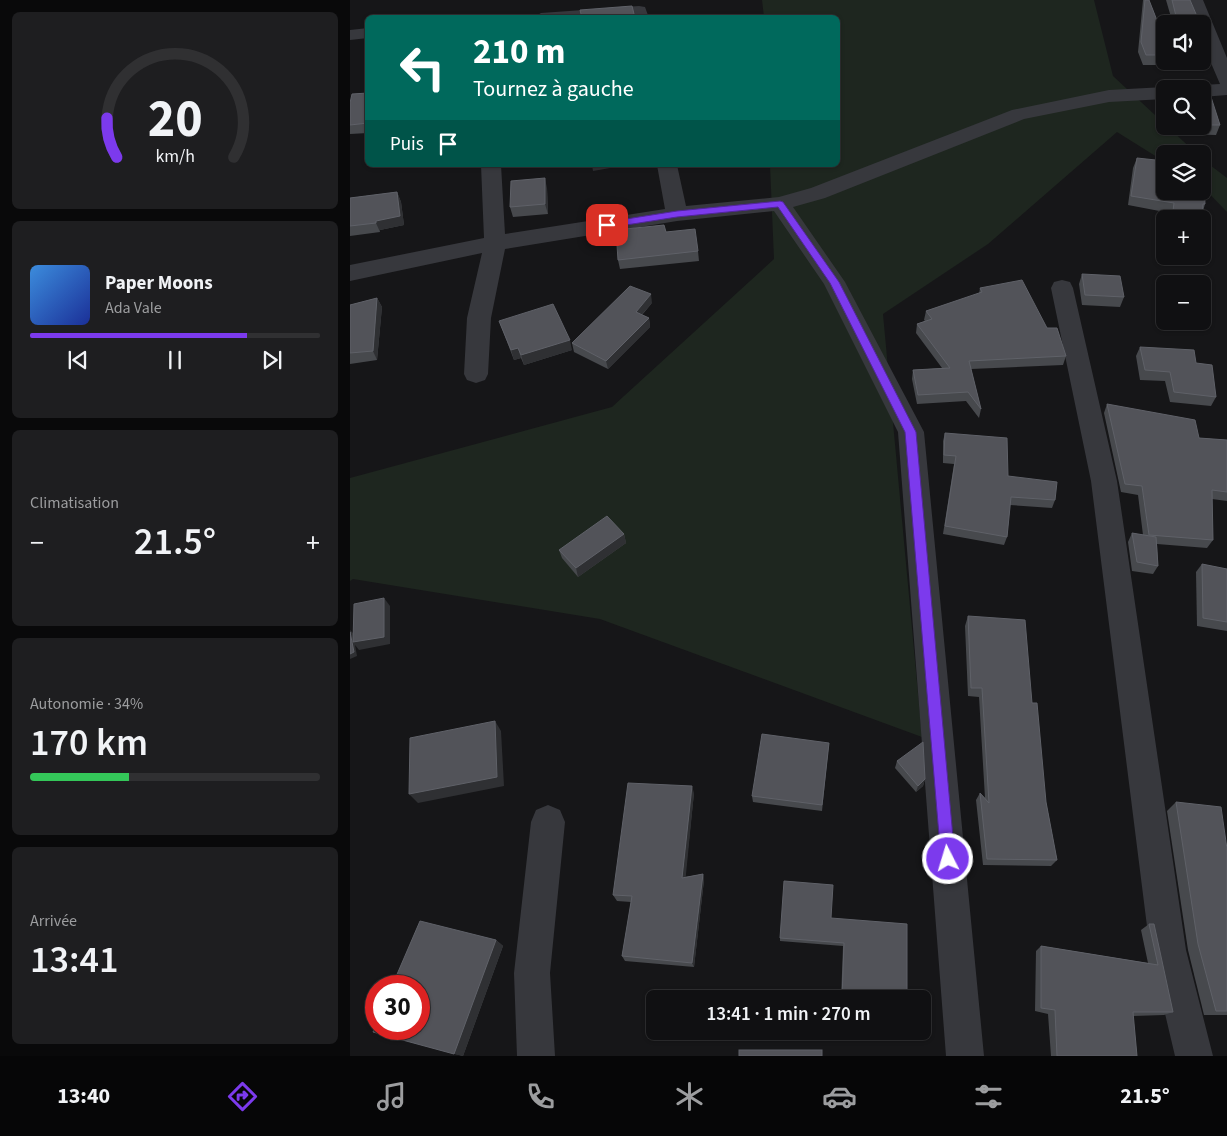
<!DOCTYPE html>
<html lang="fr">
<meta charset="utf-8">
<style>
:root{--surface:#101012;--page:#1e1e20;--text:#f1f3f6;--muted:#9c9d9f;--line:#303032;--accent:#7c3aed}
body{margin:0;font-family:"Source Sans 3",sans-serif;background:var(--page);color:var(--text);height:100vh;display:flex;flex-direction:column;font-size:19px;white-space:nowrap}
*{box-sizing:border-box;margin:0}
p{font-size:16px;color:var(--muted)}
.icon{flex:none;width:28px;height:28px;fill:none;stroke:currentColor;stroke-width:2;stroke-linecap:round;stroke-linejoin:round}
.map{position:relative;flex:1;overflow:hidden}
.sheet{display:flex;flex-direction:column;gap:12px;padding:12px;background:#09090a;width:350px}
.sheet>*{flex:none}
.top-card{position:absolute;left:15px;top:15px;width:475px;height:152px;border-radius:8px;box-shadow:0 1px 4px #0004,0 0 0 1px var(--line);background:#00695c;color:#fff;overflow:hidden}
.buttons{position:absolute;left:806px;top:15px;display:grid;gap:10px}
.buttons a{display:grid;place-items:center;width:55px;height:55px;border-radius:8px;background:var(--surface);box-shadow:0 1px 4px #0004,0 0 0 1px var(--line);font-size:25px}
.speed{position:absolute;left:15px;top:975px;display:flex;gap:10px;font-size:25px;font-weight:700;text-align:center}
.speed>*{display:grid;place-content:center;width:65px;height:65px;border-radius:50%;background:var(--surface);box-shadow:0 1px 4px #0004,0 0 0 1px var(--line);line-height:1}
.speed .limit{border:8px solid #d22;background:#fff;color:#111}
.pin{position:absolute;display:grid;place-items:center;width:42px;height:42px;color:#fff;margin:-21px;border-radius:10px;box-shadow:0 2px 8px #0006}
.me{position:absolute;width:55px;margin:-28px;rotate:355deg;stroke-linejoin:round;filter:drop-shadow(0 0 4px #0008)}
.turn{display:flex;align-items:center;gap:18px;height:105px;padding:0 25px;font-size:22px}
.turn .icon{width:65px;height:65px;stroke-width:2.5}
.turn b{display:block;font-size:35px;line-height:42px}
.then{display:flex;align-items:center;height:48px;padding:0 25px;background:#0003;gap:10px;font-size:19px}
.big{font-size:38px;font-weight:600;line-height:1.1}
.sheet .widget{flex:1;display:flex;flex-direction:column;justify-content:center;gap:8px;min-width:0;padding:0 18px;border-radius:8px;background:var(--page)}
.sheet .dial{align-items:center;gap:0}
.dial svg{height:130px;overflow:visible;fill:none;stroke:var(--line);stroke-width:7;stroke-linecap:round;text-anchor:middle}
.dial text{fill:var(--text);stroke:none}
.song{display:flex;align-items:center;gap:15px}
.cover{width:60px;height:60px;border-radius:8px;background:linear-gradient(135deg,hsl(210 70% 55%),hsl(230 70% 35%))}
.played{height:5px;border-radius:2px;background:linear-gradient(90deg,var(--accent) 75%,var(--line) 75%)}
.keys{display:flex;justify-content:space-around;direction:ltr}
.heat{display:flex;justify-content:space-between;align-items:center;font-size:28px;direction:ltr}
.charge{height:8px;border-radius:4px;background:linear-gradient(90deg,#34c759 34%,var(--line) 0)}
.trip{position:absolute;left:296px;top:990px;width:285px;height:50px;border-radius:8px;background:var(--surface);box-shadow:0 1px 4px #0004,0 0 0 1px var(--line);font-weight:600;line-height:50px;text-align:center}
.tabs{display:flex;height:80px;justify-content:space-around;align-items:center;background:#060607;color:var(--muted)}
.tabs .icon{width:35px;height:35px}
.tabs .on{color:var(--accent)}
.tabs b{font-size:22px;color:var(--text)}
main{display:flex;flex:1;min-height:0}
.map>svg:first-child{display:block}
.green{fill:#1e261f}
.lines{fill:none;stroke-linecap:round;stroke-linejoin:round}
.minor{fill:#37383d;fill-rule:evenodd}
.wall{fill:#47494d}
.shaded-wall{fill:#2f3033}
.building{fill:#525359;stroke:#5f6168}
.route{fill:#7c3aed;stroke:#51269a}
</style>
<main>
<section class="sheet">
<div class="widget dial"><svg viewBox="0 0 100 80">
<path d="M14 69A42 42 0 1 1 86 69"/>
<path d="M14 69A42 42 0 0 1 8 45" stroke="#7c3aed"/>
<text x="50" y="56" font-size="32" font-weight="700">20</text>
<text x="50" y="72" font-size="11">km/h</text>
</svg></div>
<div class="widget">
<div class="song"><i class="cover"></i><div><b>Paper Moons</b><p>Ada Vale</p></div></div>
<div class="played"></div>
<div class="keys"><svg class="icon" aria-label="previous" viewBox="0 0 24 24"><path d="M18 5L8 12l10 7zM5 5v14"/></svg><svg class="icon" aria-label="pause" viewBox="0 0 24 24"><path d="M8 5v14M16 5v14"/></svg><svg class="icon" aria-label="next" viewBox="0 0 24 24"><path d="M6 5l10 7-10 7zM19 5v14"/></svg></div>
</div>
<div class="widget"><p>Climatisation</p>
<div class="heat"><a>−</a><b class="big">21.5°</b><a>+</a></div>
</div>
<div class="widget"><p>Autonomie · 34%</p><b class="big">170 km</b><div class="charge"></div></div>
<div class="widget"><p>Arrivée</p><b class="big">13:41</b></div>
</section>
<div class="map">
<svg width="877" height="1056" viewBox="0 0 877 1056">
<rect width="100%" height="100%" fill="#161618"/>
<g class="green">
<path d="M412,0h332l19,76 84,78h-32v8l-48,-30 -129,112 -105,70 39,423 -322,-118 -247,-40 -3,2v-103l262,-71 162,-148 -4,-94h68v-147l-74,-1z"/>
<path d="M852,159l25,19v34l-24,-25z"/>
</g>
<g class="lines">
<g class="minor">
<path d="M835,0h18l24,58v37l-25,2v-8h-8l8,-4 18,-1 -18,-42v-18h-7z"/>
<path d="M289,6l6,1 4,11h-116l8,-5z"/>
<path d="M18,28v10l-18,2v-10z"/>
<path d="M815,87l6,2h-6v10l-56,3 -85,17 -199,79 -32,9 52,75 79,150 60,624h-38l-48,-624 -74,-148 -50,-73 -97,10 -172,28 -14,69 -3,56 -3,6 -9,3 -9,-3 -3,-6 3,-56 15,-65 -132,28v-16l134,-27 -3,-73h20l4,69 160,-25 -8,-44h20l9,41 93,-9 32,-9 201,-78 97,-20z"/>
<path d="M712,280l8,2 3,6 44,193 69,469 27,106h-38l-25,-106 -59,-469 -40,-193 3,-6z"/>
<path d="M198,805l12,5 5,12 -15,151 5,83h-38l-3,-83 17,-151 5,-12z"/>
</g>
</g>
<g class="wall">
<path d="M793,0h6l16,41v20h3l-1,4h-24l-5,-13z"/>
<path d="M816,0h24l6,23 -1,1h-22z"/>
<path d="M18,93v40l-18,1v-31z"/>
<path d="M852,96l18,29 -4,10 -35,-1 -2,-8h23z"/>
<path d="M787,158l68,46 -2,7 -1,8h-33l1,-6 -42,-8 5,-37z"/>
<path d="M197,188l1,26 -35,3 -3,-10z"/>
<path d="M47,192l4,10 3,23 -24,5v2l-30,4v-38z"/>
<path d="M316,232l32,19 1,10 -79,8 -2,-9z"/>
<path d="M732,274l42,23 -4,10 -38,-2 -3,-21z"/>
<path d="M630,288l67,40 19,28 -3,9 -92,4 10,40 -2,9 -13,-17 -49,3 -5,-25 1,-9 29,-2 -26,-35 1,-9 8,-3 -1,-1 2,-9 53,-17z"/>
<path d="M27,298l5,9 -5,53 -27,4v-59z"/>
<path d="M852,300l4,21 -4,10 -30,-4 -1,-6h31z"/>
<path d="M302,303l-10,12 7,3 1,9 -42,42 -34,-17 -2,-9z"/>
<path d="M149,321l73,29 -48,15 -3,-7 -7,2z"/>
<path d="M790,347l56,16 20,34 -5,9 -41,-4 -5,-21 -25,-1 -4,-24z"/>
<path d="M757,404l92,34 28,2v61l-15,-2 1,41 -6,8 -50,-4 1,22 -5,8 -21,-3 -4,-29 4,-9 11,2 -5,-40 -17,-3 -17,-79z"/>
<path d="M595,433l63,43 47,24 -3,8 -42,-3 -3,32 -3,8 -61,-11 11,-70 -11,-1v-22z"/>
<path d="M274,534l2,9 -48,34 -16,-19 -3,-8z"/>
<path d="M852,564l25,5v62l-30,-5 -1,-54z"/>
<path d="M618,616l64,87 14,99 11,58 -6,6 -68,-1 -7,-65 4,-7 5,5 -6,-101 -11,-1 -3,-70z"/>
<path d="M479,743l-7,68 -69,-9 -1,-6z"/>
<path d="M547,761l28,18 -2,7 -7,6 -21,-24z"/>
<path d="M344,793l-9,84 18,-3 1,6 -10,87 -69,-6 -3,-5 9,-54 -14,-1 -4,-6z"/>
<path d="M826,802l51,47v166h-23l-16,-65 -21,-139z"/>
<path d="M481,918l76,81h-66l2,-53 -63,-5v-3z"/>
<path d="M799,924l24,88 -9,3 -31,1 4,40h-86l-3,-42 -13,-3 1,-60 5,-5 107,17 -7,-33z"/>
<path d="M146,940l7,6 -40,110 -90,-24z"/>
</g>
<g class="shaded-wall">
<path d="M242,165h35l-34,6z"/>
<path d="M195,178l2,10 1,26 -3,-10z"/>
<path d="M47,192l4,10 3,23 -24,5v2l-4,-9v-2z"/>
<path d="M301,294l1,9 -15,17 -1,-8z"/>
<path d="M27,298l5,9 -5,53 -4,-9z"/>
<path d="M299,318l1,9 -42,42 -2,-8z"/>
<path d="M220,340l2,10 -48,15 -3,-10z"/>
<path d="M168,348l3,10 -7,2 -3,-10z"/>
<path d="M274,534l2,9 -48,34 -2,-9z"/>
<path d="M34,598l6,8v38l-31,6 -4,-5 2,11 -7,3v-29l3,3 1,9z"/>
<path d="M145,721l6,10 3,55 -86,17 -9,-9z"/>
<path d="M575,779l-2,7 -7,6 2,-6z"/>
<path d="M342,786l2,7 -9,91 -3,-6z"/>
<path d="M353,874l1,6 -10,87 -2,-4z"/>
<path d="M146,940l7,6 -40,110 -9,-2z"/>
</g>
<g class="building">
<path d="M795,0h4l16,41v14h-19l-5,-13z"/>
<path d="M822,0h18l6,14v9l-19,-3z"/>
<path d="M282,6l3,12h-53l-2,-8z"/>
<path d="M18,93v30l-18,2v-22l2,-9z"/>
<path d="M852,96l9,1 9,28h-18z"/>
<path d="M787,158l28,3v30h37v-8h2l1,21h-2l-1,15h-30l2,-16 -43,-7z"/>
<path d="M195,178v26l-35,3 1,-26z"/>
<path d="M47,192l3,24 -24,5v2l-26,3v-28z"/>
<path d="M314,225l2,7 29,-3 3,22 -80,9 -2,-30z"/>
<path d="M732,274l38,2 4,21 -39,-2z"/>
<path d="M672,280l25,48h10l9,28 -97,5 12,48 -13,-17 -50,3 -5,-25 37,-2 -33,-44 15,-5 -6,-8 56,-19 -2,-4z"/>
<path d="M280,286l21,8 -15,18 13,6 -43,43 -34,-18z"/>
<path d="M27,298l-4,53 -23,2v-48z"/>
<path d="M852,300h2l2,21h-4z"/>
<path d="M203,304l17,36 -49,15 -3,-7 -7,2 -12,-29z"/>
<path d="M790,347l54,3 2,13 16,2 4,32 -42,-5 -4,-20 -25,-2z"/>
<path d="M757,404l88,16 4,18 28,2v52l-15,-2 1,50 -64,-5 -7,-49 -17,-2z"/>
<path d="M595,433l62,5 1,38 49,6 -2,18 -44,-3 -4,40 -62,-11 11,-70 -12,-1z"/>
<path d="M257,516l17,18 -48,34 -17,-18z"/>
<path d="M782,533l24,4 2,29 -21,-4z"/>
<path d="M852,564l25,5v53l-24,-4z"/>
<path d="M34,598v39l-31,5 1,-38z"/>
<path d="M618,616l57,4 7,83h5l9,99 11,58 -70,-1 -7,-66 9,10 -7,-115h-11z"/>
<path d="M0,632l4,20 -4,2z"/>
<path d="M145,721l2,56 -88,17 1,-56z"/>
<path d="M412,734l67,9 -7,62 -70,-9z"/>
<path d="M573,742l2,37 -7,7 -21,-25z"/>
<path d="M278,783l64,3 -10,92 21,-4 -11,89 -70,-7 10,-60 -19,-1z"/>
<path d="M826,802l45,5 6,42v162h-11l-18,-67z"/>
<path d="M434,881l49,4 -2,33 76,6v75h-65l2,-56 -64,-5z"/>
<path d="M70,921l76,19 -42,114 -81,-22 3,-7v4h43v-43h-27z"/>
<path d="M799,924h5l19,88h-40l4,44h-80l-2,-46 -14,-2v-62l117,19z"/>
<rect x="389" y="1050" width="83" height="6"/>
</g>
<path class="route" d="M430,201l3,1 56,80 77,150 39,427 -2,5 -5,2 -5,-2 -2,-5 -36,-427 -75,-149 -52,-76 -101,10 -70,11 -5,-3 5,-3 70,-11z"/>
</svg>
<div class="buttons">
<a><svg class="icon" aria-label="sound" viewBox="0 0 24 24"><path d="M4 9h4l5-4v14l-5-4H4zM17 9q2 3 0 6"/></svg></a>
<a><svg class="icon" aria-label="search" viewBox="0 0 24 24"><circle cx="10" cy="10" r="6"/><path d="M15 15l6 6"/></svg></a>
<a><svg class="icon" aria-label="layers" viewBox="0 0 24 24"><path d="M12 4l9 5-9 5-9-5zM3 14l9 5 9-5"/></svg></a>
<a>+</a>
<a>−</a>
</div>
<div class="speed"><div class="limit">30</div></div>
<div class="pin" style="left:257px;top:225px;background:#d93025"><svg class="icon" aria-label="arrive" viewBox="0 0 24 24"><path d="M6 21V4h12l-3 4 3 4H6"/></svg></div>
<svg class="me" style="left:598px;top:859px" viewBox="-20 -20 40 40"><circle r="17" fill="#7c3aed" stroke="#fff" stroke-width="3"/><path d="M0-11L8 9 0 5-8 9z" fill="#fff"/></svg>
<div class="trip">13:41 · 1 min · 270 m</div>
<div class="top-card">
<div class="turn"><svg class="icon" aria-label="left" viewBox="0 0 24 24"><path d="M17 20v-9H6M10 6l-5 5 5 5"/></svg><div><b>210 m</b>Tournez à gauche</div></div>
<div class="then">Puis<svg class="icon" aria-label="arrive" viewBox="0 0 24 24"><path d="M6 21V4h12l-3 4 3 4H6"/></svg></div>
</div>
</div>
</main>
<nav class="tabs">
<b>13:40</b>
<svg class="icon on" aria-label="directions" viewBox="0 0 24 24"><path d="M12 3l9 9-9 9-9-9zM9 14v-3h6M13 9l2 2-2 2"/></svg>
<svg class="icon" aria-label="music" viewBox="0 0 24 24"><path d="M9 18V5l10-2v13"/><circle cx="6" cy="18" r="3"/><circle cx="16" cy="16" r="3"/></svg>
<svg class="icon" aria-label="phone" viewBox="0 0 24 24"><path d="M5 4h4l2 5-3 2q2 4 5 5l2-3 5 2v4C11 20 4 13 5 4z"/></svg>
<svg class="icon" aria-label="climate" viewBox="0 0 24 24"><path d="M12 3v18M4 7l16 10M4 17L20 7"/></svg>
<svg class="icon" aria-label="car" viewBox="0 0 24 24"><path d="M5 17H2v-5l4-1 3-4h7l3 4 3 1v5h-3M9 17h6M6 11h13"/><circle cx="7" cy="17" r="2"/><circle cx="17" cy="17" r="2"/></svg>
<svg class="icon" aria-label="filters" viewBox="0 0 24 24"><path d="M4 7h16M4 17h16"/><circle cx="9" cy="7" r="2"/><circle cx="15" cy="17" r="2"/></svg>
<b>21.5°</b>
</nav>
